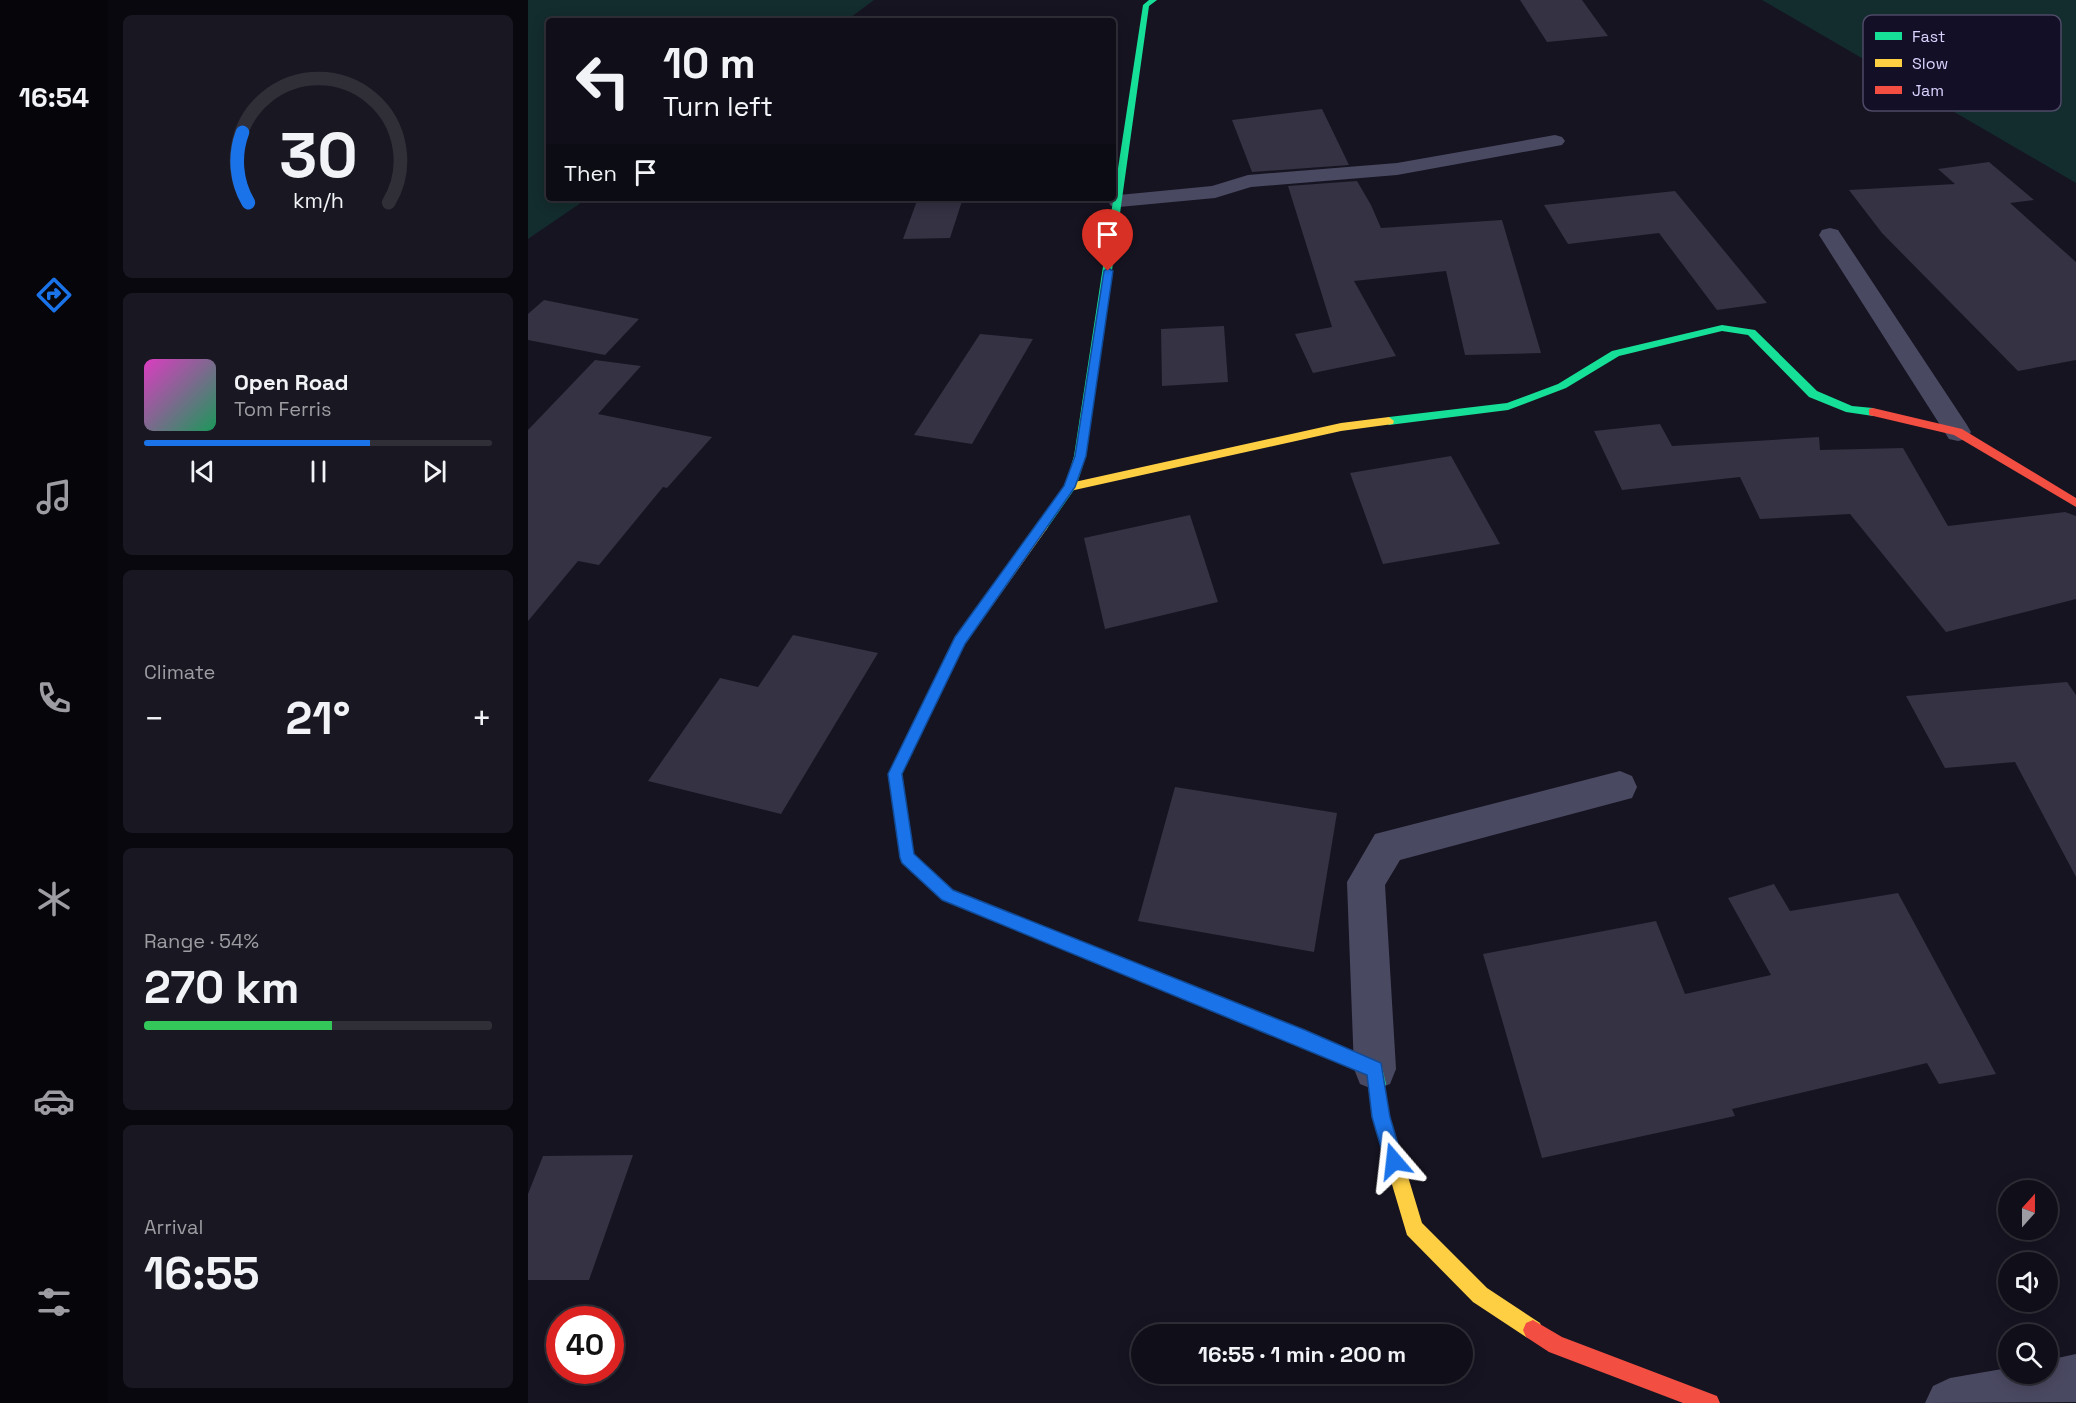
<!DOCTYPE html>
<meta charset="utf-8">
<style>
:root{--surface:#100f19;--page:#191822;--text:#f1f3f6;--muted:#9c9ca2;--line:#302f38;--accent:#1a73e8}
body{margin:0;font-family:"Space Grotesk",sans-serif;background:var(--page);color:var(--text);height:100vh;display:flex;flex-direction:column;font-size:22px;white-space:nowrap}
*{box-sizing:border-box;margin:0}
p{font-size:20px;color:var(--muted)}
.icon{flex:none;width:33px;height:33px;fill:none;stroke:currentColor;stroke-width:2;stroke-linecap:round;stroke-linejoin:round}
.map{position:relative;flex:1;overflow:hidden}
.sheet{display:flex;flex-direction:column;gap:15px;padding:15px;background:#09080e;width:420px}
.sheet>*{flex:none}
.top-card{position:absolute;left:18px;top:18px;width:570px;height:183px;border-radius:6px;box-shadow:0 3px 15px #0003,0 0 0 2px var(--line);background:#100f19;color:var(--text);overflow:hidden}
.needle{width:39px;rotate:21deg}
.buttons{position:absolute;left:1470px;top:1180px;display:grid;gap:12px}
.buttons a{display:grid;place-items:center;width:60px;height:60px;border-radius:50%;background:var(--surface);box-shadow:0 3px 15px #0003,0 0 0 2px var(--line);font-size:30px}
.speed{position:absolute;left:18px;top:1306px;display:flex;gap:12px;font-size:30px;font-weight:700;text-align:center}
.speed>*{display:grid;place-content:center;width:78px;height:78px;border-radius:50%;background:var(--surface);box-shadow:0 3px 15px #0003,0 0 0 2px var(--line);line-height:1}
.speed .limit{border:9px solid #d22;background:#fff;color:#111}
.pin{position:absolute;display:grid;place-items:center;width:51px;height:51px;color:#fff;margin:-62px -26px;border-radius:50% 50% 50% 0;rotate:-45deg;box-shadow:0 0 6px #0007}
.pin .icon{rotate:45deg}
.me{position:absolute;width:66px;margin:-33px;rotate:343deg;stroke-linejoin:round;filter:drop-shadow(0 0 4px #0008)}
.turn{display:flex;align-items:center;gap:21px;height:126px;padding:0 18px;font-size:27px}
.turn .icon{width:78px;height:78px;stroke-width:2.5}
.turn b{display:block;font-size:42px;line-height:51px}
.then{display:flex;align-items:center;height:57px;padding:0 18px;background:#0003;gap:12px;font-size:22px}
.big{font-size:45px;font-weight:700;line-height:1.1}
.sheet .tile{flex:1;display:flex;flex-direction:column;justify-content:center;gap:9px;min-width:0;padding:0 21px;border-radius:9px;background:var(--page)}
.sheet .dial{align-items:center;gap:0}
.dial svg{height:156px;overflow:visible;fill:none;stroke:var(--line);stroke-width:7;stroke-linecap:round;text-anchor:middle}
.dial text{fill:var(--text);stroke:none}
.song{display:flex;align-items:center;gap:18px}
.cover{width:72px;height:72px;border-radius:9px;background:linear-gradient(135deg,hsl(310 70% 55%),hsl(150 70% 35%))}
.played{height:6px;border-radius:3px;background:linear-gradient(90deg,var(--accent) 65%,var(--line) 65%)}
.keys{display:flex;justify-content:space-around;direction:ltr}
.heat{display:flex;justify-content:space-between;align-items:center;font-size:33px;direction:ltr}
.charge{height:9px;border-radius:4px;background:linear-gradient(90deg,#34c759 54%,var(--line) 0)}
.trip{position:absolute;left:603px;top:1324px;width:342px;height:60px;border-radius:30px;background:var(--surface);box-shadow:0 3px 15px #0003,0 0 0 2px var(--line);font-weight:700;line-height:60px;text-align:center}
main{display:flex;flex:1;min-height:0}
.dock{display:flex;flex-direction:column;width:108px;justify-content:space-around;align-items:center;background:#06060a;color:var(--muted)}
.dock .icon{width:42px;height:42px}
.dock .on{color:var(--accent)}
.dock b{font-size:27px;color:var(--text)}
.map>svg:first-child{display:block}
.green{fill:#132c2d}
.building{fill:#343243}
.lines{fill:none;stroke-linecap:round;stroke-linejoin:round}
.street{fill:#4a4962;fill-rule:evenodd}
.fast{fill:#16e098;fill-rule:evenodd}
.slow{fill:#ffcf43;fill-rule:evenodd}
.jam{fill:#f24e42;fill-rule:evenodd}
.route{fill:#1a73e8;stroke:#114b97;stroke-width:1.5}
.key{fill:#130f26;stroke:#4e4a67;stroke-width:1.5}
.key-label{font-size:16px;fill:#d9d4ff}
</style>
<main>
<nav class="dock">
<b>16:54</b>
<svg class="icon on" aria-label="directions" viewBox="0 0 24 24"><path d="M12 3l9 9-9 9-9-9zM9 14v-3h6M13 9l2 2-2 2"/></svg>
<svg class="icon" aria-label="music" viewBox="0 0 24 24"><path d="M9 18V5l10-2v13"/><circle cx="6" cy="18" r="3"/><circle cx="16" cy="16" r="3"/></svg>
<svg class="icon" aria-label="phone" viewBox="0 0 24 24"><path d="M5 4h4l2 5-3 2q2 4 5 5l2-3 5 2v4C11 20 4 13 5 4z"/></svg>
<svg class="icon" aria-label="climate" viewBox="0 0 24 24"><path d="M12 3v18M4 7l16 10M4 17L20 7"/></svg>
<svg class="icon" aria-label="car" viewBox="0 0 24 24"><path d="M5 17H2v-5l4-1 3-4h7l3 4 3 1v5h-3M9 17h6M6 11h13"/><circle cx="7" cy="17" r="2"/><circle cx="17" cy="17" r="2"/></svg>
<svg class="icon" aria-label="filters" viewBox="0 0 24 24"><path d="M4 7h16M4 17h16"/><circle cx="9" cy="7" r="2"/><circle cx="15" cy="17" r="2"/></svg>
</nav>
<section class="sheet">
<div class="tile dial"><svg viewBox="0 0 100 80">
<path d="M14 69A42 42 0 1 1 86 69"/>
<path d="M14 69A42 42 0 0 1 11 33" stroke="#1a73e8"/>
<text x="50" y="56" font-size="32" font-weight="700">30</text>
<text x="50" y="72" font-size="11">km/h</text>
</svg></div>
<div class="tile">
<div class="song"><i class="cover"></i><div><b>Open Road</b><p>Tom Ferris</p></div></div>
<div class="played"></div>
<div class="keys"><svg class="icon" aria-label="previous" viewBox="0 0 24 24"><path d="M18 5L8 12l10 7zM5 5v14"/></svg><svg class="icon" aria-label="pause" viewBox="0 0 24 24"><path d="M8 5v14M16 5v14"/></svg><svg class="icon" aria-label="next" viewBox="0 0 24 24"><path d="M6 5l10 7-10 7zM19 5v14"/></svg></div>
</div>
<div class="tile"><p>Climate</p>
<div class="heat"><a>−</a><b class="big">21°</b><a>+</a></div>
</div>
<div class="tile"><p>Range · 54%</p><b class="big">270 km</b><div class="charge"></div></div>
<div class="tile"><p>Arrival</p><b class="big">16:55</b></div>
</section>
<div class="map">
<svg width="1548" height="1403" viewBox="0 0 1548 1403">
<rect width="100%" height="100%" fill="#161421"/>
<g class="green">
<path d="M0,0h346l-28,21h-297v177h39l-60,41z"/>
<path d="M1234,0h314v183z"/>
</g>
<g class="building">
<path d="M992,0h62l26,36 -61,6z"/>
<path d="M794,109l27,56 -97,7 -20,-52z"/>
<path d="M1461,162l45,38 -24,3 66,59v98l-58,11 -136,-138 -33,-43 106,-6 -17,-15z"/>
<path d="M829,181l14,24 10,23 121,-8 39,133 -76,2 -19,-84 -92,10 42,75 -83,17 -18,-39 37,-7 -44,-141z"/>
<path d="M1147,191l92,112 -50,7 -58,-77 -91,11 -24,-39z"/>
<path d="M390,198h45l-13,40 -47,1z"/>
<path d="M16,300l95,19 -34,36 -77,-15v-26z"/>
<path d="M696,326l4,56 -66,4 -1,-57z"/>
<path d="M452,334l53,5 -61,105 -58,-9z"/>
<path d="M67,360l46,6 -43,48 114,23 -45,51 -4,-1 -64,78 -21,-4 -50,60v-191z"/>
<path d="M1132,424l12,22 147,-9 1,13 83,-2 45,78 117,-14 11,4v83l-130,33 -96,-118 -90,5 -20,-42 -118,13 -28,-59z"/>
<path d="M923,456l49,88 -117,20 -33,-91z"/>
<path d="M662,515l28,87 -113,27 -21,-91z"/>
<path d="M265,635l85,18 -97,161 -133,-33 72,-103 38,9z"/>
<path d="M1539,682l9,13v182l-61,-115 -70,6 -39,-72z"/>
<path d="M647,787l162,26 -23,139 -176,-31z"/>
<path d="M1246,884l16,27 108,-18 98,181 -57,10 -12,-21 -195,46 3,7 -193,42 -59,-204 173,-33 29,73 86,-19 -43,-77z"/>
<path d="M105,1155l-44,125h-61v-86l15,-38z"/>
</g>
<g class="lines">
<g class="street">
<path d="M1027,135l7,2 3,4 -3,4 -165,30 -146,12 -36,11 -96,9 -8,-1 -3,-5 5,-5 6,-1 93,-9 36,-11 149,-12z"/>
<path d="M1302,228l8,2 129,195 4,7 -4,7 -9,2 -9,-2 -130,-204 3,-5z"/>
<path d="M1092,771l12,5 5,11 -5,11 -232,62 -15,25 11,184 -6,15 -15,6 -15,-6 -6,-15 -7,-187 28,-48z"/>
<path d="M1548,1354v48l-151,1 8,-17 17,-8 58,-10v6h40v-14z"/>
</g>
<g class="fast">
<path d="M621,0h8l-8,6 -63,450 -10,31 -30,43 -4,1 -6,-4 29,-41 9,-30 69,-451z"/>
<path d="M1194,325l33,5 62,61 35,15 21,2 5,4 -5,4 -27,-4 -37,-15 -61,-62 -26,-4 -103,25 -53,32 -58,22 -119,15 -5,-4 5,-4 118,-14 51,-19 54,-33z"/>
<path d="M383,735l5,2 2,4 -16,33 12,80 39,36 428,173 5,21 -3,6 -6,3 -6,-3 -4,-16 -424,-174 -41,-37 -2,-5 -12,-84 18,-37z"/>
</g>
<g class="slow">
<path d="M861,417l5,4 -1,3 -52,7 -271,60 -6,-4 6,-4 271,-60z"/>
<path d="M514,523l4,1 2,3 -2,3 -81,114 -49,101 -5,2 -5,-2 -2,-4 51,-104 83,-113z"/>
<path d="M849,1075l6,3 7,39 32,106 65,65 53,35 3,7 -3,7 -7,3 -7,-3 -53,-35 -66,-67 -35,-118 -4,-33 3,-6z"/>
</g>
<g class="jam">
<path d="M1345,408l89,21 114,69v9l-122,-72 -85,-20v-6z"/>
<path d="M1005,1320l29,17 155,59 3,7h-37l-134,-51 -23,-15 -3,-7 3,-7z"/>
</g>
</g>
<path class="route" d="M580,268l5,3 -27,185 -11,31 -110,157 -63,130 12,80 39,36 352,140 76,33 9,54 13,44 -2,7 -7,2 -6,-2 -3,-7 -13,-44 -5,-42 -425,-175 -40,-37 -2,-5 -12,-84 67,-137 109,-151 11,-30 29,-185z"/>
<rect x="1335" y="15" width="198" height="96" rx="9" class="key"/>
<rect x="1347" y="32" width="27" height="8" fill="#16e098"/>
<rect x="1347" y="59" width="27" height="8" fill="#ffcf43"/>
<rect x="1347" y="86" width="27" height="8" fill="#f24e42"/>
<g class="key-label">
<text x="1384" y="42">Fast</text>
<text x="1384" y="69">Slow</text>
<text x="1384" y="96">Jam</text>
</g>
</svg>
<div class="buttons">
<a><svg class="needle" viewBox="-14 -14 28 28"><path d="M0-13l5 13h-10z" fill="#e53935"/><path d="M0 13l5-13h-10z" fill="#9c9ca2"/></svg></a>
<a><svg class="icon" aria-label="sound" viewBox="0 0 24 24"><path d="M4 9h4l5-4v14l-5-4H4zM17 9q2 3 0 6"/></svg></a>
<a><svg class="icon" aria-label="search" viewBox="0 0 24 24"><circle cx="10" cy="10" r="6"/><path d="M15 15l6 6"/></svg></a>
</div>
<div class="speed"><div class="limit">40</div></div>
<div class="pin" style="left:580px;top:271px;background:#d93025"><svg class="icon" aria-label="arrive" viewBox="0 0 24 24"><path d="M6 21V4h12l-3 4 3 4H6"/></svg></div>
<svg class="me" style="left:866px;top:1161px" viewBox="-20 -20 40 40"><path d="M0-17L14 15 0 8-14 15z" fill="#1a73e8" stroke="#fff" stroke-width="4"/></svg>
<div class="trip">16:55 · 1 min · 200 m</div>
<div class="top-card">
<div class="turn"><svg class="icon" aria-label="left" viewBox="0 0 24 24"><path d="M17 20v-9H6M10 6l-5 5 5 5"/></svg><div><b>10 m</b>Turn left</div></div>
<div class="then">Then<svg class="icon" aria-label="arrive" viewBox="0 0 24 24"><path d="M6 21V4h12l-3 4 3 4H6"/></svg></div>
</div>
</div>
</main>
